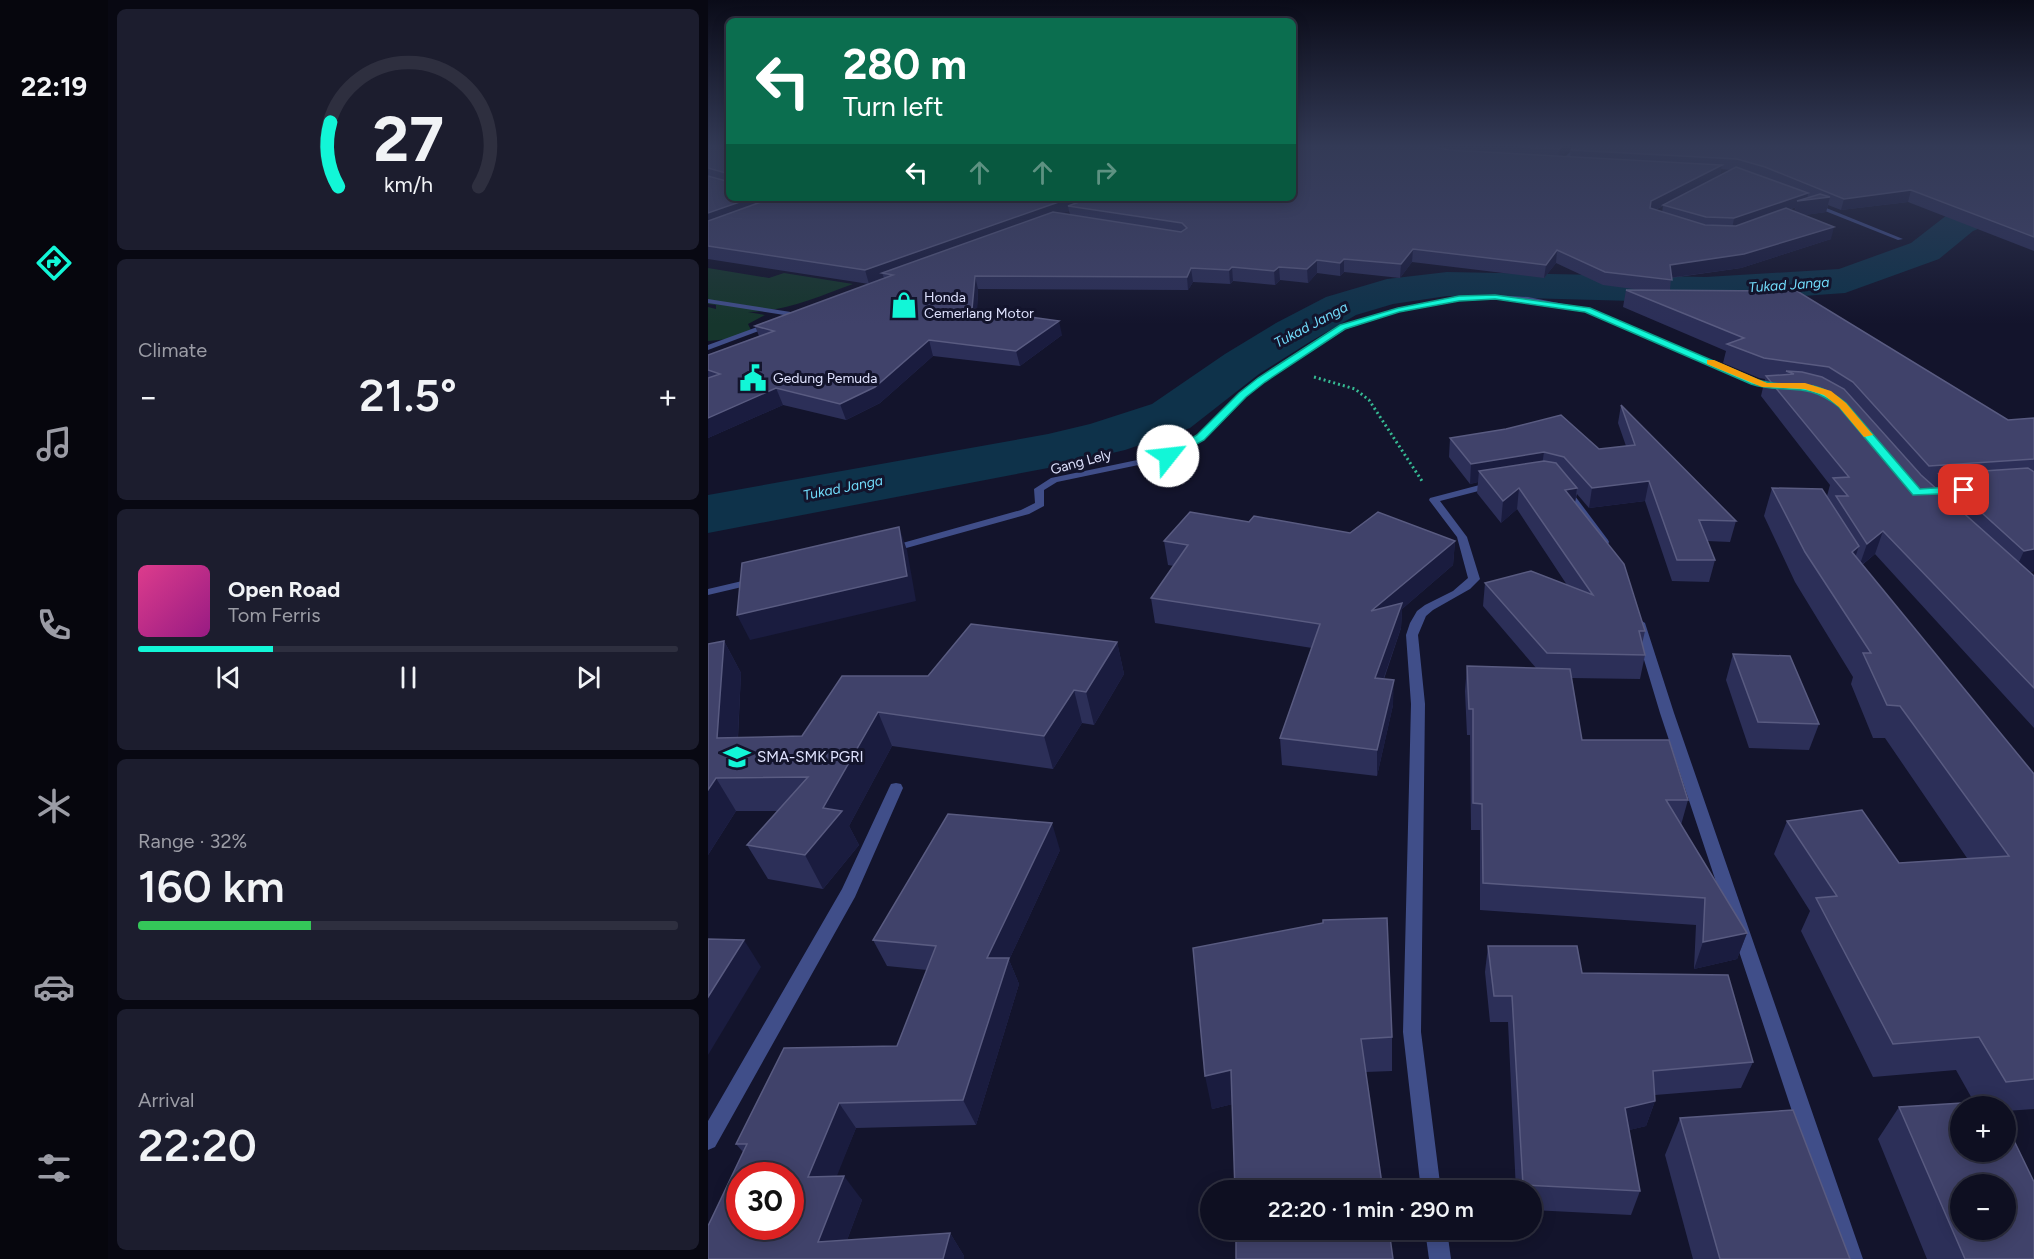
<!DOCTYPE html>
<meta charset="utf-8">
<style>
:root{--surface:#0e0f21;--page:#1c1d2e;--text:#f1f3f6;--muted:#9b9ca5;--line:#2e2f3f;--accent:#12f6d7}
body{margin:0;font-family:Figtree,sans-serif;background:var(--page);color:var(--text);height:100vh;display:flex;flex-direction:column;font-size:22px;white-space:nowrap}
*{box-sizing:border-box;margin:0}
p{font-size:20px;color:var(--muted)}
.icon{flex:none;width:33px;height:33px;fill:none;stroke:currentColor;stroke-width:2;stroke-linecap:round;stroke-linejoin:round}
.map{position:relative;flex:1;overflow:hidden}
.details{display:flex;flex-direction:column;gap:9px;padding:9px;background:#080812;width:600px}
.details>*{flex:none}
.guide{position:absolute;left:18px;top:18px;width:570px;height:183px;border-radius:9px;box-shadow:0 3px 15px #0003,0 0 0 2px var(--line);background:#0b6e4f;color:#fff;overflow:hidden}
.controls{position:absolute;left:1242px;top:1096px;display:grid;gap:12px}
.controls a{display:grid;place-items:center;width:66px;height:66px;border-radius:50%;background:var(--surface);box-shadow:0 3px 15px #0003,0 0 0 2px var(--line);font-size:30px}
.speed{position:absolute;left:18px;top:1162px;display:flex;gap:12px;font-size:30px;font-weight:700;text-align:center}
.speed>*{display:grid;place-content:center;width:78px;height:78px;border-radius:50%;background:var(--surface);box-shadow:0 3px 15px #0003,0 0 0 2px var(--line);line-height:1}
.speed .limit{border:9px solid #d22;background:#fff;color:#111}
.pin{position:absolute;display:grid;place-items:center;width:51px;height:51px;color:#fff;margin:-26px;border-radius:12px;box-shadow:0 3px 9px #0006}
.me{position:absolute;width:66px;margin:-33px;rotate:61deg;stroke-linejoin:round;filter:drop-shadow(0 0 4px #0008)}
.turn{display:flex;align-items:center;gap:21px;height:126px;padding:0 18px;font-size:27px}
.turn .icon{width:78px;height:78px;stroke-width:2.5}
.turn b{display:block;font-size:42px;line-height:51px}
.lanes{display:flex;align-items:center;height:57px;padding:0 18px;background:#0003;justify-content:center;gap:30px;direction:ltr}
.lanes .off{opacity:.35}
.big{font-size:45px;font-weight:600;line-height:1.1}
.details .card{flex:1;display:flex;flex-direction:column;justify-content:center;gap:9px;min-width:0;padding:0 21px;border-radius:9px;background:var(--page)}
.details .dial{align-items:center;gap:0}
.dial svg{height:156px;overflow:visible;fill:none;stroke:var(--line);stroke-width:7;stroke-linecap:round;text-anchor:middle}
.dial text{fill:var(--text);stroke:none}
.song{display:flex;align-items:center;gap:18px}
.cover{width:72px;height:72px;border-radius:9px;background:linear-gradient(135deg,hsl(330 70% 55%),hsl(310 70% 35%))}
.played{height:6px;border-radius:3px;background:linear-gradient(90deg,var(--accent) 25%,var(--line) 25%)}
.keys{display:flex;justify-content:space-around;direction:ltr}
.heat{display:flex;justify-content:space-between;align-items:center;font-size:33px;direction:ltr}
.charge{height:9px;border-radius:4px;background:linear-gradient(90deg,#34c759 32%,var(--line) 0)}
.trip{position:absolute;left:492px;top:1180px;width:342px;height:60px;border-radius:30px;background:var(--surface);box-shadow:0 3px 15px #0003,0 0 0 2px var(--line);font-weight:600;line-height:60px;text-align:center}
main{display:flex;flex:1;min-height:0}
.dock{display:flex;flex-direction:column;width:108px;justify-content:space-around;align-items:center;background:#06060d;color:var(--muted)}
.dock .icon{width:42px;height:42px}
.dock .on{color:var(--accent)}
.dock b{font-size:27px;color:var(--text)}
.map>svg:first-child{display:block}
.green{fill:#16362d}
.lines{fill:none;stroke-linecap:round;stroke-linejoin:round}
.river{fill:#0e324a;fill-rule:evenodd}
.path{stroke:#36ba93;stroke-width:3;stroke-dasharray:2 3;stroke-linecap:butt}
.pedestrian{fill:#404e89;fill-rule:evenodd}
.minor{fill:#404e89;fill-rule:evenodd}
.tertiary{fill:#404e89;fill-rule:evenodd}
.wall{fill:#2c2f58;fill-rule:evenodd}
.shaded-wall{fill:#1a1c3f}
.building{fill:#40426a;stroke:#595b81;stroke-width:1.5;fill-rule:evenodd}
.route{fill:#12f6d7;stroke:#0ca08c;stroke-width:1.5}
.slow{fill:#f59e0b}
.labels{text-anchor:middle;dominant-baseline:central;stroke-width:6;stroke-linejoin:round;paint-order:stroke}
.far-water-label{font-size:14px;font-style:italic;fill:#71dbfa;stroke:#13142c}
.far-poi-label{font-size:14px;fill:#dfe2fe;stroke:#13142c;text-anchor:start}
.far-street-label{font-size:14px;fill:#dfe2fe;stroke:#13142c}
.poi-label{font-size:15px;fill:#dfe2fe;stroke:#13142c;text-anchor:start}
</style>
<main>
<nav class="dock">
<b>22:19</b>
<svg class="icon on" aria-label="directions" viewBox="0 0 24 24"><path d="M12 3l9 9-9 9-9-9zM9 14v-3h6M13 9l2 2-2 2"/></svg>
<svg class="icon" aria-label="music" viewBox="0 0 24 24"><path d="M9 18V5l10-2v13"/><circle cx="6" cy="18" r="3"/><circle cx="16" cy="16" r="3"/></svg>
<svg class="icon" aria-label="phone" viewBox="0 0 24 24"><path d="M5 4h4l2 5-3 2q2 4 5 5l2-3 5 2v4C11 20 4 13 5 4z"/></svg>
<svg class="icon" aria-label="climate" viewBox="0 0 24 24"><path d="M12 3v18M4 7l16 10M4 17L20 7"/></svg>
<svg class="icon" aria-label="car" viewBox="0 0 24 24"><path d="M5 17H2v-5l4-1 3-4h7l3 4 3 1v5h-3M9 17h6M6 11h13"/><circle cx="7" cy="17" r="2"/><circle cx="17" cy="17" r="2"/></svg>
<svg class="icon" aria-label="filters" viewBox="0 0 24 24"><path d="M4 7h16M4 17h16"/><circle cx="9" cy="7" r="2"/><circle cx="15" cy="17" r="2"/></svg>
</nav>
<section class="details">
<div class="card dial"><svg viewBox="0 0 100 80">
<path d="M14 69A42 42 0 1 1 86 69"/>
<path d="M14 69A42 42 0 0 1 10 36" stroke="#12f6d7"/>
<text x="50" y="56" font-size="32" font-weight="700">27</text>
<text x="50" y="72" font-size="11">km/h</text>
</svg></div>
<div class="card"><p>Climate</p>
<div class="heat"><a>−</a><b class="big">21.5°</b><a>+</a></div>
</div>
<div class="card">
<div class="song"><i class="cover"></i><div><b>Open Road</b><p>Tom Ferris</p></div></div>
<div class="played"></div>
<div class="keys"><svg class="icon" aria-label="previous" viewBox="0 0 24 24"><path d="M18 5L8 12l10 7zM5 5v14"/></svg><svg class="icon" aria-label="pause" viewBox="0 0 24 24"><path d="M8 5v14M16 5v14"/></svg><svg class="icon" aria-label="next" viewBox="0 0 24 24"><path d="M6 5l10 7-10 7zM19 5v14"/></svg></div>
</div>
<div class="card"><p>Range · 32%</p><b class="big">160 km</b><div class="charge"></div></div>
<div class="card"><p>Arrival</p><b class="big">22:20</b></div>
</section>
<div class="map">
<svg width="1326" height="1259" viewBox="0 0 1326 1259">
<rect width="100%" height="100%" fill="#13142c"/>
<path class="green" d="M0,268l61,10 15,-5 69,11c-36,13 -65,27 -105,28l17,3 -17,9 3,6 -22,9 -21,2v-34l8,2v-4l-8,-1z"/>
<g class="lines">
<path class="river" d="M1326,192v20l-19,2 -42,17 -34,28 -94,34 -139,10 -259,-7 -54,8 -37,11 -48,28 -49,31 -69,54 -65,22 -77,18 -340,65v-38l340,-61 42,-10 62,-20 73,-50 51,-31 50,-26 61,-18 60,-7 259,5 133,-8 72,-26 36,-28 50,-18z"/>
<path class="path" d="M606,377l41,12 14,11 53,81"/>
<path class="pedestrian" d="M0,299l89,14 4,2 -4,2 -89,-14z"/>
<g class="minor">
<path d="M867,147h5l-18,17h-4z"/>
<path d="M1102,203h4l89,36 -5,1 -88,-35z"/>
<path d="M787,295l33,2 61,12 168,71 21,3 4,2 -4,2 -26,-3 -167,-72 -57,-11 -33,-2 -36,2 -60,11 -53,17 -82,53 -19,15 -41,42 -32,19 -115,24 -13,8v16l-15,8 -137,38 -5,-3 1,-2 133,-37 14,-7 -1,-14 17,-11 115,-24 32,-19 41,-42 19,-15 82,-53 58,-17 61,-11z"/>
<path d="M783,482l5,3 -2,2 -54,14 27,36 13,42 -10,10 -37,21 -7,6 -8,19 7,69 -4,328 20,159h-20l-18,-159 8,-328 -5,-69 4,-12 7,-12 8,-6 28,-14 15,-13 -11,-41 -28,-37 1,-2z"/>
<path d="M858,487l3,1 39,52 1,2 -1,2h-8l-39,-54z"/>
<path d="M47,578l4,1 2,2 -2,2 -51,12v-6z"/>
<path d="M931,619l6,4 29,90 189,546h-22l-181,-546 -27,-90z"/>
<path d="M188,783l5,1 2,4 -48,109 -140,250 -7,3v-29l134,-232 47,-101 2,-4z"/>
<path d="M717,1230h22l4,29h-22z"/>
</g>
<path class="tertiary" d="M60,323l7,2 -67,25v-5z"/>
</g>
<g class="wall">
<path d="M0,147l59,53 526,-2 145,-51h133l-9,9 8,1 1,-7 463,-3v104l-126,-49 -67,8 -13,-5 -2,7 -22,3 27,24 -90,29 -70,10 -1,12 338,130 26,-2v153l-5,1 5,4v152l-159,-174 -13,11 172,209v335l-28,2v-4h-46l74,152h-107l-49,-120 21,-32 75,-5 -18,-32 -83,7 -72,-146 9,-20 -36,-57 13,-33 112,42 68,-5 -82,-120h-12l-22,-54 2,-7 -58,-95 -31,-66 8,-28 55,8 3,-11 -69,-89 4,-17 -6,-1 -36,-15 3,-12 -103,-44 3,-17h15l-38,-5 -47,-22 -12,15 -132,-16 -12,16 -56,-6 -4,4 -23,-3 -9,10 -28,-3 -5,5 -42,-4 -3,3 -37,-2 -5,8 -210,-1 -1,21 85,25 -42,31 -87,-10 -53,47 -34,17 -63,-15 -75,33v-83l51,-19 -4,-10 114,-42 -161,-25zM1013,169l10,1 -11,6zM955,206l-1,6 -7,-2zM1088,207l-2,5 -5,-2zM361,211l1,3 -8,-1z"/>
<path d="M913,405l115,116 -6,21 -23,-1 8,19 -6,22 -37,-1 -27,-80 -56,7 -12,-14 -2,8 70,129 -3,13 3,11 -5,24 -69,-1 11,62 106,60 -7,25 66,108 -10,26 -43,10 2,-44 -216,-15v-80h-9l-1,-95h-3l-2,-44 2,-25 69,2 -53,-62 2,-23 82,2 -50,-76 -16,14 -24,-30 1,-11 -8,2 -21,-27 1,-19 149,11 27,-3 -8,-23z"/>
<path d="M541,522l101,11 105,8 -2,24 -51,44 -1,19 -17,51 9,26 -16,71 -95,-11 -2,-27 32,-90 -157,-25 -4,-25 23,-32 -6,-1 -4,-24z"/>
<path d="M16,641l17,32 -3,65 64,-2 126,-60 189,-34 7,32 -30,51 -12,-2 -29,46 -161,-23 -43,80 10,19 -36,44 -55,-10 -21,-34 31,-34h-42l-28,44v-211z"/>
<path d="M1025,654l86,70 -10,26 -60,-2 -23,-68z"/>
<path d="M352,850l-51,110 10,24 -43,141 -120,3 -20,48 26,24 -15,40 103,-7 14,23v3h-256l35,-107 -7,-8 161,-98 30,-76 -40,-4 -14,-26z"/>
<path d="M780,946l94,27 171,89 -12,26 -86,7v6l-9,25 -17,4 11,61 -9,24 -99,-5v-19h-16l-8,-169h-18l-5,-50z"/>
<path d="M485,948l199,89v34l-26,1 -154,37z"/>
<path d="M972,1118l170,141h-157l-28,-104z"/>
</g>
<g class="shaded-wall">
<path d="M854,147h9l-13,13 1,-11z"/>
<path d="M1014,165l-2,11 -71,37 2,-12z"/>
<path d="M1203,190l-3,12 -67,8 3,-11z"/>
<path d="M1100,193l-1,7 23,-3 -4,15 -33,5 3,-10 -64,23 2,-12z"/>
<path d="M43,198h16l2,7 -61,22v-14z"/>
<path d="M362,198h34l-36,8 1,5 -176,64 -11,-2 2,5 -15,6 -4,-14z"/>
<path d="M1126,227l-3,12 -90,29 -73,10 2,-13z"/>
<path d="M705,249l-1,13 -12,16 1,-14z"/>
<path d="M849,250l-1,13 -12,15 2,-13z"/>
<path d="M636,259v13l-4,4v-13z"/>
<path d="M609,260v13l-9,10 -1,-14z"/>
<path d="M524,267l1,14 -3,3 -1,-14z"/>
<path d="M571,267l1,13 -5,5 -1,-14z"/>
<path d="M483,268l2,14 -5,8 -1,-13z"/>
<path d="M267,276l3,13 -2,35 -4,-15z"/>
<path d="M351,321l3,14 -42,31 -4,-15z"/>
<path d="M221,340l4,16 -53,47 -34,17 -6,-16z"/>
<path d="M68,388l7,17 -75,33v-20z"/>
<path d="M836,452l-3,20 -62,-1 -1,11 -8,2 1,-20z"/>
<path d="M941,481l-4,20 -56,7 3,-20z"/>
<path d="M811,488l-2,21 -16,14 2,-22z"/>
<path d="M869,488l-3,22 -9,-20z"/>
<path d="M191,527l8,23 9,51 -166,39 -13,-25z"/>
<path d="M1175,531l-8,23 -16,13 8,-23z"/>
<path d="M747,541l-2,24 -51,44 -1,19 -26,75 -4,-92z"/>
<path d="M1151,546l-10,30 3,-24z"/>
<path d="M1326,549v22l-21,4 11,-24z"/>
<path d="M16,641l17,32 -5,99 -19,-34z"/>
<path d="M409,642l7,32 -30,51 -8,-33z"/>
<path d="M686,680l-1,25 -16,71v-26z"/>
<path d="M366,690l8,33 -29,46 -9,-33z"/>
<path d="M170,712l14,34 -43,80 10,19 -36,44 -18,-34 18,-47z"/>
<path d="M8,778l20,33 -28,44v-65z"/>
<path d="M344,823l8,27 -51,110 10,24 -43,141 -13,-25 24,-142z"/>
<path d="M1039,933l-10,26 -43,10 9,-27z"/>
<path d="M36,940l17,27 -53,88v-58z"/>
<path d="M523,1070l6,33 -25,6 -7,-33z"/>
<path d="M947,1101l-9,25 -29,7 8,-25z"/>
<path d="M131,1103l17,25 -29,73 -19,-24z"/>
<path d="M136,1176l18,24 -22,59 -22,-17z"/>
<path d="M242,1233l14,23v3h-21z"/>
</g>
<g class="building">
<path d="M0,147h21v51h22l-43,15v-37l18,5v-8l-18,-5z"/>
<path d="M585,147h143l12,3 274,15 -71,36 -1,7 55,17 31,1 50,-18 48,19 -90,27 -74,11 2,15 -67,-8 -48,-22 -11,15 -133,-16 -12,15 -57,-5 -4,4 -23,-3 -10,9 -28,-2 -5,4 -42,-4 -3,3 -38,-2 -4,9 -212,-1 -3,33 87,12 -43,30 -87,-11 -54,47 -35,17 -64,-16 -68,30v-40l12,-4 -12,-4v-15l66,-24 -19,-5 138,-51 -11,-2 171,-61 128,20 6,-4 -5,-5 -114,-17 22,-8h203z"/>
<path d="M810,147h44l-3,2z"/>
<path d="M865,147h461v90l-123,-47 -67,9 -79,-32 -28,-8 -166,-9z"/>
<path d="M1028,167l72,26 -74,25 -28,-1 -43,-12z"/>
<path d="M1112,194l10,3 -33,4z"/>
<path d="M64,198h298l-205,72 -157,-24v-25z"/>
<path d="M918,290l171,1 211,129 26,-2v41l-105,7 -76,-84 -24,-15 -65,-9 -37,-14 17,-6z"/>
<path d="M1078,371l16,1 20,5 22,12 77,86 113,101v112l-151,-157 -16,13 -31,-48h12l-15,-18 16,-1 -83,-101 28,-2z"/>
<path d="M913,405l115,116 -37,-1 16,40h-38l-28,-79 -57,7 -28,-31 -20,-5 -73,12 -21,-26 56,-9 55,-14 38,34 36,-4z"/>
<path d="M836,461l12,2 21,25 -12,2 59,74 21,67h-6l6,24 -98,-2 -62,-70 46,-12 62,24 -74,-107 -16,13 -24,-30z"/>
<path d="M1320,468l6,4v77l-10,2 -85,-77z"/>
<path d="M1064,488l50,1 37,57 -7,6 182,222v305l-28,3 -27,-45 -86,7 -77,-146 21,-2 -50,-75 75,-11 37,53 110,-7 -109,-150 -13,-1 -24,-52h8l-66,-101z"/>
<path d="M482,512l59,10 5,-6 96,17 28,-21 77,29 -84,70 31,-8 -27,75 19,2 -17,70 -97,-12 40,-114 -169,-26 37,-53 -24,-4z"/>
<path d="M191,527l8,49 -170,39 5,-52z"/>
<path d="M263,624l146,18 -31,50 -12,-2 -30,46 -166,-24 -55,96 19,3 -37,44 -58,-10 61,-68 -92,1 -8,12v-146l16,-3 -7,97 85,-2 40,-60h86z"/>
<path d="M1025,654l57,2 29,68 -61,-2z"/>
<path d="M759,666l103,3 12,71h87l19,60h-22l81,133 -44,9 2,-44 -222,-15 -1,-79 -9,-1v-94h-4z"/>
<path d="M240,814l104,9 -65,135h22l-46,142 -124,3 -31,74 36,-1 -26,66 132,-9 -7,26h-235v-33l39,-82h-11l48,-96 113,-2 39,-100 -63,-6zM32,1176h50v51h-50z"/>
<path d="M679,918l5,119 -31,2 22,152h-148l-4,-121 -26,6 -12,-128 130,-25v-3z"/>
<path d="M0,939l36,1 -36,57z"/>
<path d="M780,946h89l5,27 146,2 25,87 -100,9 2,30 -30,7 15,83 -117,-6 -11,-189h-18z"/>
<path d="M1286,1101l3,6h-37v45h46v-28l28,58v77h-69l-66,-152zM1252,1185h46v45h-46z"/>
<path d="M1085,1110l57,149h-130l-40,-141z"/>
<path d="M528,1230h153l4,29h-157z"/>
</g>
<linearGradient id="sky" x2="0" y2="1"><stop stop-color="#0a0b18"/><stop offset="0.45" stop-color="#333a56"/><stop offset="1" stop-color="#333a56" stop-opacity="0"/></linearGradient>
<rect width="1326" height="324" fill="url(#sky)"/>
<path class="route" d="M787,295l95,13 168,72c36,11 51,-7 88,23l74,86 44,-3 6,4 -6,3 -51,2 -74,-88c-33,-27 -52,-12 -88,-23l-166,-72 -90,-13 -36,2 -60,11 -54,17 -80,53 -19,15 -42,43 -32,18 -9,-2 34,-21 42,-42 19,-15 82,-53 58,-17 61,-12z"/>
<path class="slow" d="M999,360h7l53,23h38l26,8 15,12 27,32 -9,2 -25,-30 -15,-12 -20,-6 -42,-2 -55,-23z"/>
<defs>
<symbol id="shop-bare" viewBox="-9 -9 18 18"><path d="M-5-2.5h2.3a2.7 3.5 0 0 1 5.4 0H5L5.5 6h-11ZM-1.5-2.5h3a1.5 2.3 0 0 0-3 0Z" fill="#12f6d7" stroke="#13142c" stroke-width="2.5" paint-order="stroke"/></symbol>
<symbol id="civic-bare" viewBox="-9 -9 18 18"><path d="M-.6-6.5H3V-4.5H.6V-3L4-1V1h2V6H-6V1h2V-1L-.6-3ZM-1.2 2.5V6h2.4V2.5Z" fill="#12f6d7" stroke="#13142c" stroke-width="2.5" paint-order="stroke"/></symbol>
<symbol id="school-bare" viewBox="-9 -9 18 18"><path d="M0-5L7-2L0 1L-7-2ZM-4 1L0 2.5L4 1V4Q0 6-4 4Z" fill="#12f6d7" stroke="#13142c" stroke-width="2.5" paint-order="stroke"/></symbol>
</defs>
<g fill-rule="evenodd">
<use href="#shop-bare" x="177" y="286" width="38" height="38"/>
<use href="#civic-bare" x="26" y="359" width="38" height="38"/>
<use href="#school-bare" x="10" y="738" width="38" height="38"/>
</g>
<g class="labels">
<g class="far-water-label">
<text transform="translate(1081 285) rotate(-4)">Tukad Janga</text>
<text transform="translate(603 325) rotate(-28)">Tukad Janga</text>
<text transform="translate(135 488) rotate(-11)">Tukad Janga</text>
</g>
<g class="far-poi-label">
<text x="216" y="297">Honda<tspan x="216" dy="16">Cemerlang Motor</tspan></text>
<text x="65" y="378">Gedung Pemuda</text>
</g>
<g class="far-street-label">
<text transform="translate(373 462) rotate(-15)">Gang Lely</text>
</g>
<g class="poi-label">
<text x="49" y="757">SMA-SMK PGRI</text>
</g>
</g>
</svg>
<div class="controls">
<a>+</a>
<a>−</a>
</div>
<div class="speed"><div class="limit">30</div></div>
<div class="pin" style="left:1256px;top:490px;background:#d93025"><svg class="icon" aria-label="arrive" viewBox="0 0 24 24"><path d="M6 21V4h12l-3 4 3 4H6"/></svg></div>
<svg class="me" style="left:460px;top:456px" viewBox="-20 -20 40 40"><circle r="19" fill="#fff"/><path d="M0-13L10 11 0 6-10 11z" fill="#12f6d7"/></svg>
<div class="trip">22:20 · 1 min · 290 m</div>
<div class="guide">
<div class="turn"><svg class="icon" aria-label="left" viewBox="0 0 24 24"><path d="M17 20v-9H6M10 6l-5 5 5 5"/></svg><div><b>280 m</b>Turn left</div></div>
<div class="lanes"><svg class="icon" aria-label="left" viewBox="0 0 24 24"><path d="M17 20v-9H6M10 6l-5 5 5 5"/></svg><svg class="icon off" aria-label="ahead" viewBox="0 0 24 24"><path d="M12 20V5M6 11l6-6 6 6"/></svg><svg class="icon off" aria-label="ahead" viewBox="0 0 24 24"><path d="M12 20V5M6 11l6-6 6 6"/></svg><svg class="icon off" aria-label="right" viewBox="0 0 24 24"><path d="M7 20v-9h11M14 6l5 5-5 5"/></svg></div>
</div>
</div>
</main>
